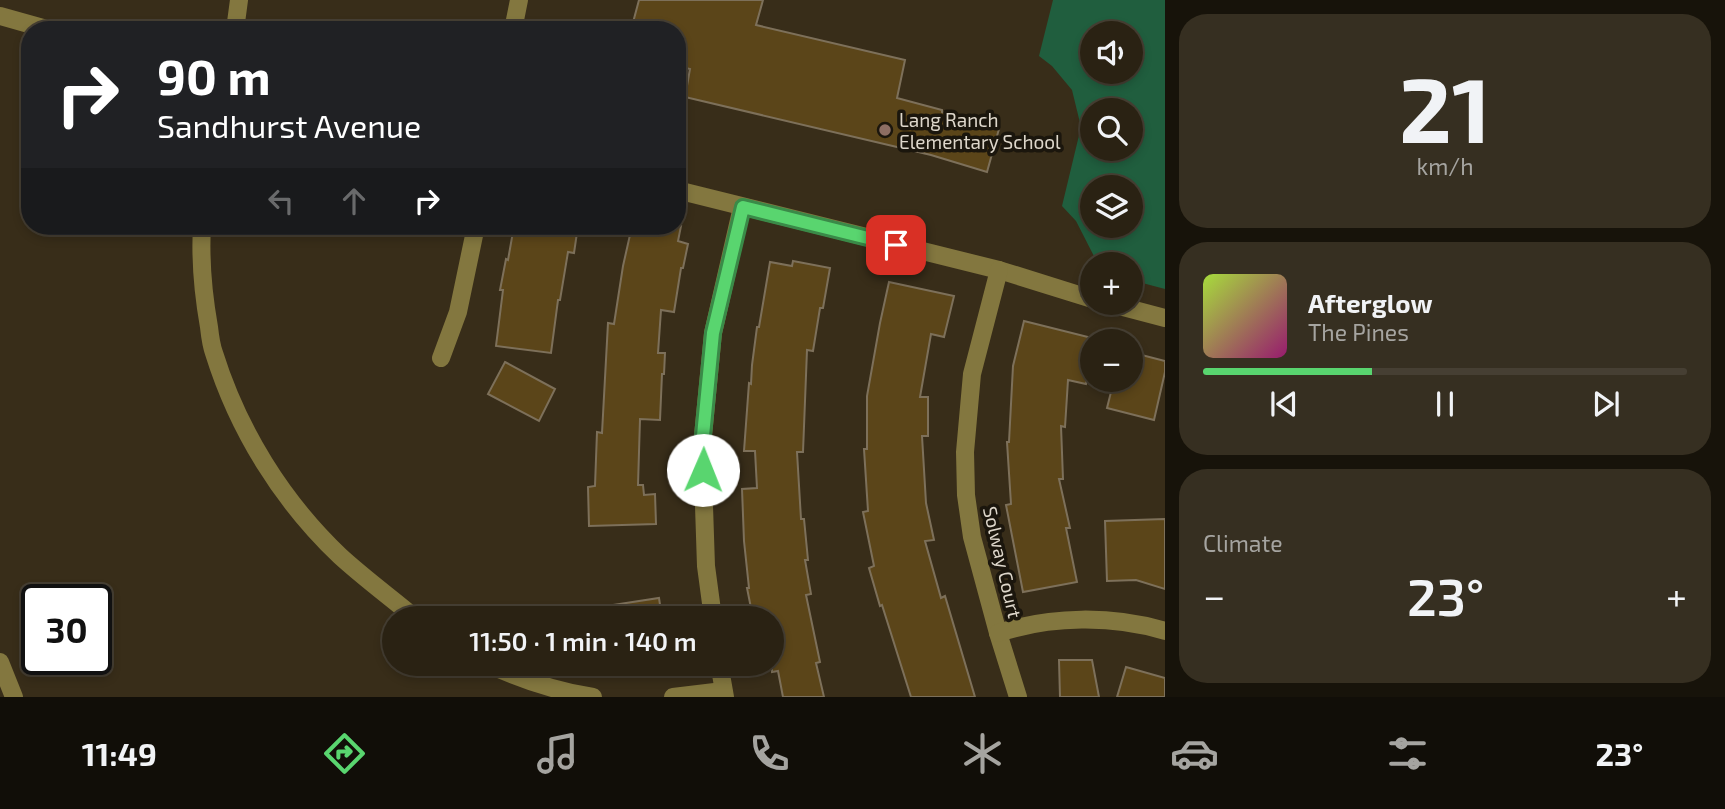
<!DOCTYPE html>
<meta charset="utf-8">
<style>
:root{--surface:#2a2213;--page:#362f21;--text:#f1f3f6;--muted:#a5a4a0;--line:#463f33;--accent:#59d56f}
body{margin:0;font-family:"Exo 2",sans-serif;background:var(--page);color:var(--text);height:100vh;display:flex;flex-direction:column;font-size:26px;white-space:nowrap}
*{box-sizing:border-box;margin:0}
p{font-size:23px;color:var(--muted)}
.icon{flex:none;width:38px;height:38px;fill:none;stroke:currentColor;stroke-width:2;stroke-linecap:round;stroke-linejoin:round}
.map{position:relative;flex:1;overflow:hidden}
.side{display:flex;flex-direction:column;gap:14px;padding:14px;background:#17130a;width:560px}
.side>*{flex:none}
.guide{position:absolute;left:21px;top:21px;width:665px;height:214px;border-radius:28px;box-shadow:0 4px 10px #0003,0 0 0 2px var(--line);background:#202124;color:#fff;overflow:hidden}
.fabs{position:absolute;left:1080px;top:21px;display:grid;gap:14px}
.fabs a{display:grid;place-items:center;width:63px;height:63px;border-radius:50%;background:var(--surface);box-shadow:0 4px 10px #0003,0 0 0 2px var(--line);font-size:35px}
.speed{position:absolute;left:21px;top:584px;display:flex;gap:14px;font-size:35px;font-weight:700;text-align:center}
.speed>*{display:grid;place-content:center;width:91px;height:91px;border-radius:50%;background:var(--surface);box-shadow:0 4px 10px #0003,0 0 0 2px var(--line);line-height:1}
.speed .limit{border:4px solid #111;border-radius:10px;background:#fff;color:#111}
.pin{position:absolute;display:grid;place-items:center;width:60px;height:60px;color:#fff;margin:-30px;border-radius:14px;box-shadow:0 4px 10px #0006}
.me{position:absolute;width:77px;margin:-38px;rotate:1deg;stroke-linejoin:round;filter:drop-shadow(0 0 5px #0008)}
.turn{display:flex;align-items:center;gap:24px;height:147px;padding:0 21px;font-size:32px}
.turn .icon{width:91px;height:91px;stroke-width:2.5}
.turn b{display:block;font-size:49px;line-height:60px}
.lanes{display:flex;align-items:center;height:66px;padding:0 21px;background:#0003;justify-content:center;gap:35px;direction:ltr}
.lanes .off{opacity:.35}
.big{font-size:52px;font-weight:600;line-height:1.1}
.side .tile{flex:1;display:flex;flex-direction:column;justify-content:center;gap:10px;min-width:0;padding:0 24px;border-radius:28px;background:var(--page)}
.side .dial{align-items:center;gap:0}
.dial b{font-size:91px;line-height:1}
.song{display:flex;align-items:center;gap:21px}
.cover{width:84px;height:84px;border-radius:10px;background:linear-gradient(135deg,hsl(80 70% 55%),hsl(320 70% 35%))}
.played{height:7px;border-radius:4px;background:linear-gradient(90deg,var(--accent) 35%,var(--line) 35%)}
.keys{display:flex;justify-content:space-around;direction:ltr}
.heat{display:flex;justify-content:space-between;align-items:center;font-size:38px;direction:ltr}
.trip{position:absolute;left:382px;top:606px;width:402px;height:70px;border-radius:35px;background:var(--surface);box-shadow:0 4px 10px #0003,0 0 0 2px var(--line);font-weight:600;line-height:70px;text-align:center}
.dock{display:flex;height:112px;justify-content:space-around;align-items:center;background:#110e08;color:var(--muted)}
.dock .icon{width:49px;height:49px}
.dock .active{color:var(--accent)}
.dock b{font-size:32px;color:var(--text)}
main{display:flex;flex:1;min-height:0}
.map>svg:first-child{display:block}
.green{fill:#205e3e;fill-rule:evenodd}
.building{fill:#5b4519;stroke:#7d705a;stroke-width:2}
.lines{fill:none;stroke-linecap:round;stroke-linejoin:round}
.minor{stroke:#83773f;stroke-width:18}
.route-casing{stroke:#3a8a48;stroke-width:18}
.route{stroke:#59d56f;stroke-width:12}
.education-dot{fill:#8d6e63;stroke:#1b160d;stroke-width:2.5}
.labels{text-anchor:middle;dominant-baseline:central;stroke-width:7;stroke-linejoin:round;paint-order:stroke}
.poi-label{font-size:19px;fill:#ded7cb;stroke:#1b160d;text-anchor:start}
.street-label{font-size:19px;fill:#ded7cb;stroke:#1b160d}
</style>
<main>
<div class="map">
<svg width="1165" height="697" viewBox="0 0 1165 697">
<rect width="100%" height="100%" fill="#382d19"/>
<path class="green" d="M1053,0h112v289l-34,-9 -1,-16h-32l-22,-43 -14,-15 19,-79 -9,-37 -20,-24 -13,-10zM1092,33h38v39h-38zM1092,110h38v39h-38zM1092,187h38v39h-38z"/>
<g class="building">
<path d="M639,0h124l-7,25 149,35 -8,38 45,12v2l57,17 -12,43 -56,-17 -246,-58 5,-28 -13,-3v-36h-46z"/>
<path d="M514,226h64l-4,27 -6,-1 -8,48h-2l-7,53 -55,-7 7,-56h-3l6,-31 2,1z"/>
<path d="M632,226h49l-3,15 10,3 -5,24h-2l-7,44 -13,-2 -3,43h7l-1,21h-2l-2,46 -20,-1 -2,66h5l1,10 11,-1 1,30 -67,2 -1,-39 7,-1 2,-54 5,1 6,-110 6,1 9,-58z"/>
<path d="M793,261l37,7 -7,40h-3l-7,43 -6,-1 -4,102h-6l4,67h3l4,41h-3l6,34 -5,1 14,67 -4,1 8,34h-41l-5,-26 -6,1v-54h-19l-6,-30h2l-5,-47 -2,-52 15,-1 -2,-37h-11l5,-68 2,1 1,-19 5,-38h2l11,-65 22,4z"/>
<path d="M889,282l65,14 -10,41 -13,-3 -11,63h8v39h-6l4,67 8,37 -9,1 16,57 4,-2 30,101h-64l-29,-92 -2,1 -11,-38 5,-2 -11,-54 5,-1 -4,-62h3v-53l13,-73z"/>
<path d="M1024,321l68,17v20l-6,26 -18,-4 -3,47 -4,-1 2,53h-4l11,49h-4l11,54 -54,10 -17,-87 5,-1 -4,-62h2l4,-76z"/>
<path d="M1130,352l35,9v11l-11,48 -47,-12 7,-28h16z"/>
<path d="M505,362l50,27 -16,32 -51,-27z"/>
<path d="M1165,519v70l-29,-9 -29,1 -2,-60z"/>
<path d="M659,598l3,20h-68l-1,-10z"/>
<path d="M1059,660h33l7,37h-39z"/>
<path d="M1126,667l39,11v19h-48z"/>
</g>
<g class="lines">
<g class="minor">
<path d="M0,16l50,14"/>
<path d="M235,30l4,-30"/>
<path d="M513,30l6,-30"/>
<path d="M677,190l322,80 93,29"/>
<path d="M202,226c-2,34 1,67 7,101 1,9 2,18 5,26 24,77 68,148 126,203 24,22 50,41 75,62"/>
<path d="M999,270l-27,104 -7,78 1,43 6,42 26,96 20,64"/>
<path d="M1108,303l57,15"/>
<path d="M441,358l17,-46 18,-86"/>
<path d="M713,618l-7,-52 -4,-120 11,-113 29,-126"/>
<path d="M998,633c53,-17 114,-18 167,-2"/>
<path d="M0,662l14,35"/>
<path d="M486,663c34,16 69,28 107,34"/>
<path d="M719,663l6,34"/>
<path d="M673,697l50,-6"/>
</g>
</g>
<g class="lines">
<defs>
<path id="route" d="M703,470l-1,-24 11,-113 30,-126 153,38"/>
</defs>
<use href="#route" class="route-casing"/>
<use href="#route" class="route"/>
</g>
<circle class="education-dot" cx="885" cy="130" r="7"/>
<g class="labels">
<g class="poi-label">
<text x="899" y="119">Lang Ranch<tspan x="899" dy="22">Elementary School</tspan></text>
</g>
<g class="street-label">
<text transform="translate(1003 562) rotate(77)">Solway Court</text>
</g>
</g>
</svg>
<div class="fabs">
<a><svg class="icon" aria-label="sound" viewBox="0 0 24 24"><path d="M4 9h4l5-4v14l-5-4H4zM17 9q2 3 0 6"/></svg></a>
<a><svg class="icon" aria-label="search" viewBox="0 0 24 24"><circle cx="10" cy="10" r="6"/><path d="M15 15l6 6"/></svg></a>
<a><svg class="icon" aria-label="layers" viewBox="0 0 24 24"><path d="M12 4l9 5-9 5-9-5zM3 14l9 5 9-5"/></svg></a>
<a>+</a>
<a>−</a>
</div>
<div class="speed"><div class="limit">30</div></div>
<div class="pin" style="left:896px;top:245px;background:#d93025"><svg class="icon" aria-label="arrive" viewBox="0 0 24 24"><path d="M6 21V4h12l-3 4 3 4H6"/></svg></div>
<svg class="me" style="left:703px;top:470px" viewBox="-20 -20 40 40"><circle r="19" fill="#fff"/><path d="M0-13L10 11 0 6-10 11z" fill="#59d56f"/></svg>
<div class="trip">11:50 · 1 min · 140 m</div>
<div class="guide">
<div class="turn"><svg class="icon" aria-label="right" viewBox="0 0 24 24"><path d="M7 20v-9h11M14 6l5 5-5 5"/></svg><div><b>90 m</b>Sandhurst Avenue</div></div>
<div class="lanes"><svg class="icon off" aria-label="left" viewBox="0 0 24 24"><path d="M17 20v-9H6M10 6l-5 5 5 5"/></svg><svg class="icon off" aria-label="ahead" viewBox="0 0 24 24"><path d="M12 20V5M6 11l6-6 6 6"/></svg><svg class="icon" aria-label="right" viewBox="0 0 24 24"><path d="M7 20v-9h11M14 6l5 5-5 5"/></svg></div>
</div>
</div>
<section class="side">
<div class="tile dial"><b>21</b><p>km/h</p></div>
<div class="tile">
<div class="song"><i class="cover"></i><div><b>Afterglow</b><p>The Pines</p></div></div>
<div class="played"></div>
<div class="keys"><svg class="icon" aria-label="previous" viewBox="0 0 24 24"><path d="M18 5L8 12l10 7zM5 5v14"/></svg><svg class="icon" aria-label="pause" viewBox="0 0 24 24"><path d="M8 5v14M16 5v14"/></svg><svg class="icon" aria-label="next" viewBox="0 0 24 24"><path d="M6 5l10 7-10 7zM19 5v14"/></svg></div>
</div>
<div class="tile"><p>Climate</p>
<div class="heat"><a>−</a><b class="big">23°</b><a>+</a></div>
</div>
</section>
</main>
<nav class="dock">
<b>11:49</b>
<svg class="icon active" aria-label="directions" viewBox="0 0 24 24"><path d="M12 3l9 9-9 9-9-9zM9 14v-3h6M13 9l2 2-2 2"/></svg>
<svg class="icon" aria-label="music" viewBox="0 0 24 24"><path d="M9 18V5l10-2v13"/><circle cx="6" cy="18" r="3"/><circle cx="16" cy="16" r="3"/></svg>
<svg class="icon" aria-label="phone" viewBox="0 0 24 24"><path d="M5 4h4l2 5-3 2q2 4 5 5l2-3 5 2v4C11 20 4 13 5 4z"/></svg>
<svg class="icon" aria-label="climate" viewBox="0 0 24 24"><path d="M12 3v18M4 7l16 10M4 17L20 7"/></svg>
<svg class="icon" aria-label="car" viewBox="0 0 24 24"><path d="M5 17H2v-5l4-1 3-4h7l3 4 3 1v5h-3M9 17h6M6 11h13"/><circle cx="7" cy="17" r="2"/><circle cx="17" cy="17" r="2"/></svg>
<svg class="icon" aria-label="filters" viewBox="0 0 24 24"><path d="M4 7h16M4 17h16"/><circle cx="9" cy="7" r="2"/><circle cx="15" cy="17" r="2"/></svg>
<b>23°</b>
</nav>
